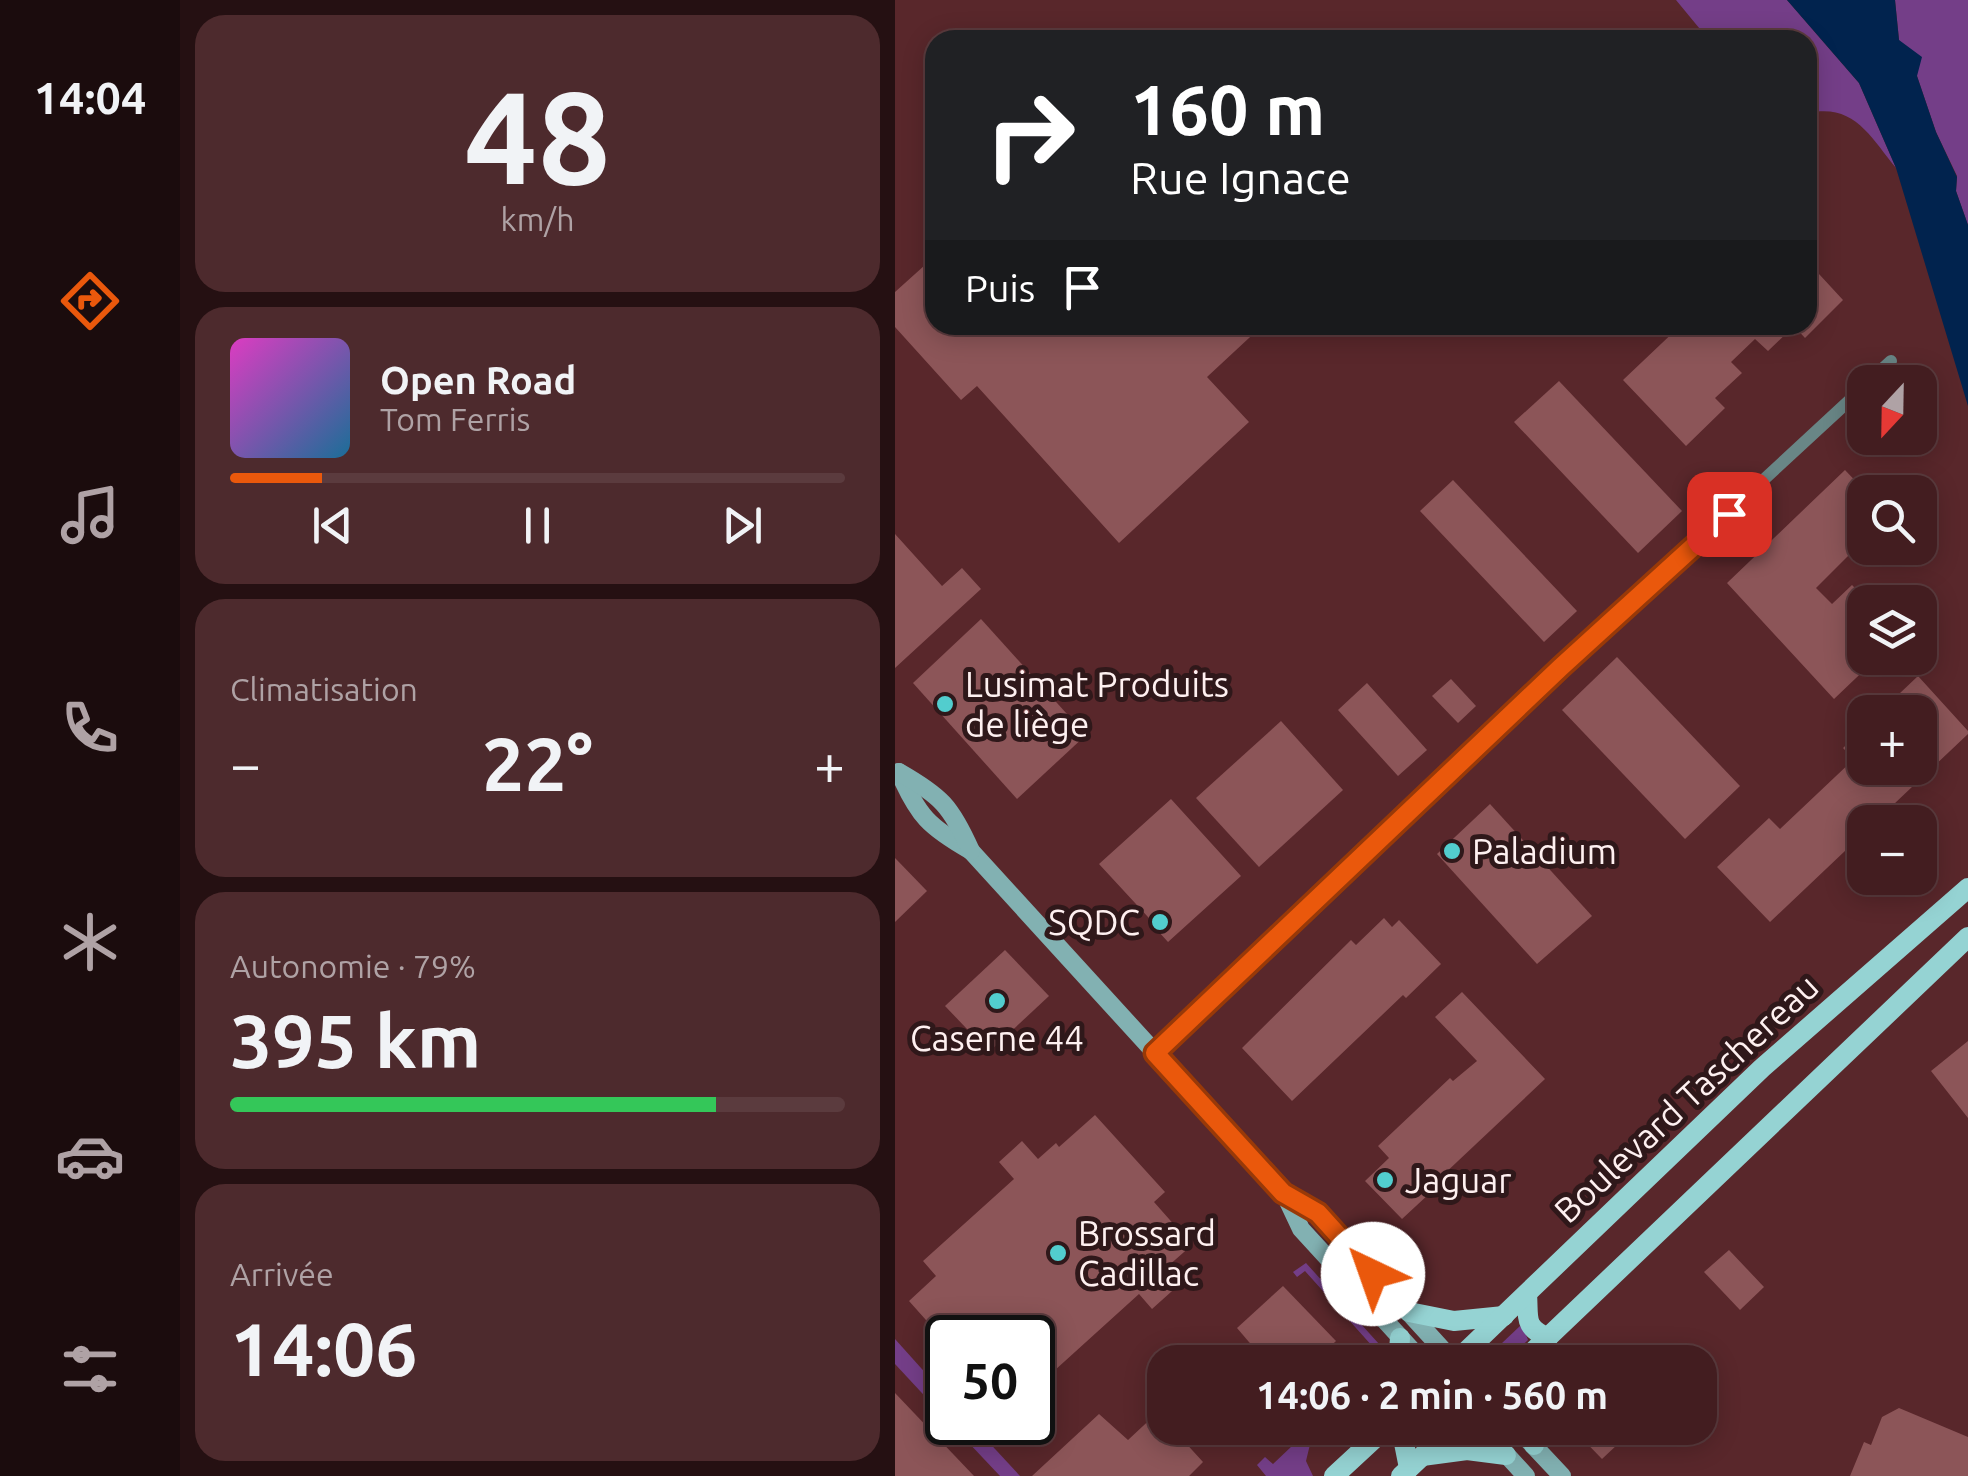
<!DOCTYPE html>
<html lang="fr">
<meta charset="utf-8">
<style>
:root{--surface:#431d20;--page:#4d2a2d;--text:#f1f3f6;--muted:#afa2a5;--line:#5b3b3e;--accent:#ea580c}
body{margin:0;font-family:Ubuntu,sans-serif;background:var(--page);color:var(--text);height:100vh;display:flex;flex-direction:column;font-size:38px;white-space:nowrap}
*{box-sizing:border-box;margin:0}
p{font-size:32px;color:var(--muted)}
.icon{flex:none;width:55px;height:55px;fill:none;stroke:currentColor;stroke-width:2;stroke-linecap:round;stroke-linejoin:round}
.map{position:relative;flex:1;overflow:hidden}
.details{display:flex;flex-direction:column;gap:15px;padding:15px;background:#251012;width:715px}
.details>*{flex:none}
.hud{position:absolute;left:30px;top:30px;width:892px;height:305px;border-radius:30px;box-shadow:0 5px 25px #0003,0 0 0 2px var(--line);background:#202124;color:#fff;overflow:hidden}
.needle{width:65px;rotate:202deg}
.tools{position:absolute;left:952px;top:365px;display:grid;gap:20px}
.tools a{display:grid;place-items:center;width:90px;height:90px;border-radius:20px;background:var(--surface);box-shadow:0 5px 25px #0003,0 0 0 2px var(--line);font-size:50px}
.speed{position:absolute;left:30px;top:1315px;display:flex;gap:20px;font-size:50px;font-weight:700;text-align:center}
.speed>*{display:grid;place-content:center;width:130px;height:130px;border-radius:50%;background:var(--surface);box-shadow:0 5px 25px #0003,0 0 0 2px var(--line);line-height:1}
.speed .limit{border:5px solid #111;border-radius:15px;background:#fff;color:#111}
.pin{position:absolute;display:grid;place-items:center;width:85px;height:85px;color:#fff;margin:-42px;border-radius:20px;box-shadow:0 5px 15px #0006}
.me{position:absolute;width:110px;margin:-55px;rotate:318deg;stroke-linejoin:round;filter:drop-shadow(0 0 8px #0008)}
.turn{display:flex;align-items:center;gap:35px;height:210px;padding:0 40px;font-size:45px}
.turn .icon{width:130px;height:130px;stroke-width:2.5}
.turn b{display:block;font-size:70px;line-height:85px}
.then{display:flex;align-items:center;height:95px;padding:0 40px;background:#0003;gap:20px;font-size:38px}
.big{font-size:75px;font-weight:600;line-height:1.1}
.details .widget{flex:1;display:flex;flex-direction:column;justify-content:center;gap:15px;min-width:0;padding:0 35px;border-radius:30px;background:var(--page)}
.details .dial{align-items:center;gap:0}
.dial b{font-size:130px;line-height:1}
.song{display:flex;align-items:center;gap:30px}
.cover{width:120px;height:120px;border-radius:15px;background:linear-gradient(135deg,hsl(310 70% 55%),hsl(200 70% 35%))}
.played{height:10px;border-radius:5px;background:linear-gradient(90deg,var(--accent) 15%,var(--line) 15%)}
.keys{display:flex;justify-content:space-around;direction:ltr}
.heat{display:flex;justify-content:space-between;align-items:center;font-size:55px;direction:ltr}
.charge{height:15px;border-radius:8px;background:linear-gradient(90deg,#34c759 79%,var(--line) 0)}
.trip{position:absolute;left:252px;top:1345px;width:570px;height:100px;border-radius:30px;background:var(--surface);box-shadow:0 5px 25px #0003,0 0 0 2px var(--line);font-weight:600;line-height:100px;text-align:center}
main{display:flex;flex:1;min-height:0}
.dock{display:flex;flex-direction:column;width:180px;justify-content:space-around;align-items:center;background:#1b0c0d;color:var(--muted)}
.dock .icon{width:70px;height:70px}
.dock .on{color:var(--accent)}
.dock b{font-size:45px;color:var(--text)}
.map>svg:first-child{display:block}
.green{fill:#743e88}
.water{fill:#01234e}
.building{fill:#8c5558}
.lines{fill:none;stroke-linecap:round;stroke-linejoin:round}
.street{stroke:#698686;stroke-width:12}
.secondary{stroke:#82b1b2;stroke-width:18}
.primary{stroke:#95d3d3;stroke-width:20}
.route-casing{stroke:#983908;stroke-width:25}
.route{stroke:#ea580c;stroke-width:18}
.poi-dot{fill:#52cdce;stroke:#2f181a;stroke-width:4}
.labels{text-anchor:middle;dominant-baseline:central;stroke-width:10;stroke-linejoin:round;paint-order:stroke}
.poi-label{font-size:35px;fill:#fef0f0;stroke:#2f181a;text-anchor:start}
.street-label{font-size:35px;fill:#fef0f0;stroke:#2f181a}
</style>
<main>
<nav class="dock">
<b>14:04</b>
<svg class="icon on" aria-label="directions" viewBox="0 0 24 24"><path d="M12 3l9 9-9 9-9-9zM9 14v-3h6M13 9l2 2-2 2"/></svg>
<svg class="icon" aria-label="music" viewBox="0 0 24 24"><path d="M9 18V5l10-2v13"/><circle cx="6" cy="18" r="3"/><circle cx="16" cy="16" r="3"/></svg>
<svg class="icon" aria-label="phone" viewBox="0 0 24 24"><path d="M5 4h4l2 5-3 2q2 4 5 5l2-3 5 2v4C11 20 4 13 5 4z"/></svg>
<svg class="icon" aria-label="climate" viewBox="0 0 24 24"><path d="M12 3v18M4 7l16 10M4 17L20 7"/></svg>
<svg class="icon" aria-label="car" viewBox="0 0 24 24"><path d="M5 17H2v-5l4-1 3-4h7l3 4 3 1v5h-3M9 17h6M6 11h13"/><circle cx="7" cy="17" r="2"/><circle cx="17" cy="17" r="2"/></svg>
<svg class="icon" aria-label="filters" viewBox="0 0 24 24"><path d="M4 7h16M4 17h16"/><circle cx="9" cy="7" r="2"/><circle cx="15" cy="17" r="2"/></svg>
</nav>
<section class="details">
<div class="widget dial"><b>48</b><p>km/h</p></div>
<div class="widget">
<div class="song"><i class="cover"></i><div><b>Open Road</b><p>Tom Ferris</p></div></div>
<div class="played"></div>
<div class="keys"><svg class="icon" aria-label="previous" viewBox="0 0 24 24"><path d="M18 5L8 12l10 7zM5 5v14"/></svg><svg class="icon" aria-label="pause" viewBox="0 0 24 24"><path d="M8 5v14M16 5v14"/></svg><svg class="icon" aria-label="next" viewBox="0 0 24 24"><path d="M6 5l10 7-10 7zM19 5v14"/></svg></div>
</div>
<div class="widget"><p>Climatisation</p>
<div class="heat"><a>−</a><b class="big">22°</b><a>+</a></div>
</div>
<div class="widget"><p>Autonomie · 79%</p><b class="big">395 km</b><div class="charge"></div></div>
<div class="widget"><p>Arrivée</p><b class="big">14:06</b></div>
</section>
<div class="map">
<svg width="1073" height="1476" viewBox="0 0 1073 1476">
<rect width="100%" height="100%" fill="#59272b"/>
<g class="green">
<path d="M781,0h111l72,83 37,85c-26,-32 -42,-65 -88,-55l-1,-73h-98z"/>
<path d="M1000,0h73v225l-12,-34 1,-15 -21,-44 -19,-56 -18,-36z"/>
<path d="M411,1263l73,81 4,7 2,11h-15l1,-2 -4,-5 6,-8 -68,-76 -8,6 -4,-5z"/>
<path d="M625,1326l3,1 5,13 -24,22h-22z"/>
<path d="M0,1339l52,58v23l-52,-56z"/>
<path d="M55,1423h21l49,53h-20z"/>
<path d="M416,1428h3l-8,33 7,15h-47l-9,-11 8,-8 8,7z"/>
</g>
<path class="water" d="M892,0h108l4,40 23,17 -5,19 19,56 21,45 -1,14 12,34v181l-72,-238 -37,-85z"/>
<g class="building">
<path d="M40,256v69h328l-56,52 42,45 -130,121 -142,-157 -16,14 -66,-73v-35z"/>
<path d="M912,261l36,39 -38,38 -11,-12 -26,25 -13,-12 -24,23 11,11 -27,25 10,10 -39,38 -63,-66 58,-55h126z"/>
<path d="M664,381l123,130 -44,42 -124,-131z"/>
<path d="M950,470l20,21v48l-49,49 16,16 20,-19 13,13v60h12l-43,41 -107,-116z"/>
<path d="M558,480l124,131 -33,31 -124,-131z"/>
<path d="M0,534l47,52 20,-18 19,21 -86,79z"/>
<path d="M86,619l105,116 -69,64 -104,-116z"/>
<path d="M722,657l123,129 -55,53 -123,-129z"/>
<path d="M1023,676l50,55v3l-93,88h-10v10l-95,90 -53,-55 52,-49 11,11 74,-70 -11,-11 22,-21v41h55v-56h-40z"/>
<path d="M556,679l25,27 -18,17 -26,-27z"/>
<path d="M472,683l60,67 -29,26 -60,-66z"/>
<path d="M386,721l62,69 -84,77 -63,-69z"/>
<path d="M276,799l70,77 -73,66 -10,-11 2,-1 -61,-66z"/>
<path d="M595,804l102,112 -55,48 -100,-110z"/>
<path d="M0,858l32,33 -32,31z"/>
<path d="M489,918l8,9 7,-7 42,44 -35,34 -3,-3 -111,106 -50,-53 109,-108 5,5z"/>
<path d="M110,950l44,46 -60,56 -44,-46z"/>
<path d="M567,992l83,87 -104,98 3,3 -42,39 -37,-38 24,-23 -11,-12 72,-68 3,3 24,-20 -42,-44z"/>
<path d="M1073,1041v77l-37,-47z"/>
<path d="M200,1115l70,77 -11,10 38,43 -25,22 14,16 -29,26 -13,-15 -106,96v-52h-91l-33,-37 27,-25 -13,-15 91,-82 -15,-17 23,-21 16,18 18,-16 3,4z"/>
<path d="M834,1250l35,37 -24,23 -36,-38z"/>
<path d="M388,1286l53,55 -22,21h-48l-29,-34z"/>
<path d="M0,1393l79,83h-79z"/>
<path d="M1004,1408l69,29v39h-118l14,-34 7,3 11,-28z"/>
<path d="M263,1412l7,7v9h7l31,34 -14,14h-157l67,-62 29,26z"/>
<path d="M677,1428h63l-33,31z"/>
</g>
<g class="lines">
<g class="street">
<path d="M973,382l23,-21"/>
<path d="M260,1053l406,-386 304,-281"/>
</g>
<g class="secondary">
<path d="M4,772c19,44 30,55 72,79l302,331 11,11 17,36 122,133"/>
<path d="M4,772c42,24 52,34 72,79"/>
<path d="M389,1193l34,20 136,149"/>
<path d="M587,1428l44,48"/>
<path d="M622,1428l45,48"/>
</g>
<g class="primary">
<path d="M632,1294c2,25 -4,32 21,44"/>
<path d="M514,1312l45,9 50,-5"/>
<path d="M503,1362l2,-24"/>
<path d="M560,1362l307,-294 206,-180"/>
<path d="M627,1362l446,-425"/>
<path d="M495,1428l13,10 6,30"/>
<path d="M634,1428l5,17"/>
<path d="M527,1456l45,-6 39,5"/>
<path d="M439,1476l52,-48"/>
<path d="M506,1476l51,-48"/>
</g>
</g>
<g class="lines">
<defs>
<path id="route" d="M478,1274l-55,-61 -35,-20 -128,-140 406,-386 168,-153"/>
</defs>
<use href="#route" class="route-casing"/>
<use href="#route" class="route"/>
</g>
<g class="poi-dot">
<circle cx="50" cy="704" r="10"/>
<circle cx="557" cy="851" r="10"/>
<circle cx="265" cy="922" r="10"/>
<circle cx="102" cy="1001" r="10"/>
<circle cx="490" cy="1180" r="10"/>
<circle cx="163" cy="1253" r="10"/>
</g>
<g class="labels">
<g class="poi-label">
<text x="70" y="684">Lusimat Produits<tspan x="70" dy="40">de liège</tspan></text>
<text x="577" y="851">Paladium</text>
<text x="245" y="922" text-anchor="end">SQDC</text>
<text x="102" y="1038" text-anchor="middle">Caserne 44</text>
<text x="510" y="1180">Jaguar</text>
<text x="183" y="1233">Brossard<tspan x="183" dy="40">Cadillac</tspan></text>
</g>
<g class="street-label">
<text transform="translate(791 1098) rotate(-43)">Boulevard Taschereau</text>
</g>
</g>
</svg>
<div class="tools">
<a><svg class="needle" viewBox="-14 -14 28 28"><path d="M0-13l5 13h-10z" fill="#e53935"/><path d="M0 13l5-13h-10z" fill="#afa2a5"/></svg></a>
<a><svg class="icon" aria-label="search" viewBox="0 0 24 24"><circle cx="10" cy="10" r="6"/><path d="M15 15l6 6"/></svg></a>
<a><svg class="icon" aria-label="layers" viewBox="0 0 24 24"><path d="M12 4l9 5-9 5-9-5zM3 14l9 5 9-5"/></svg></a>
<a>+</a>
<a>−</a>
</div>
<div class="speed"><div class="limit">50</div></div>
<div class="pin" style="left:834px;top:514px;background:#d93025"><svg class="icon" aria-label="arrive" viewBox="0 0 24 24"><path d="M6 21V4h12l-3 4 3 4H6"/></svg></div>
<svg class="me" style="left:478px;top:1274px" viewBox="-20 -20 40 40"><circle r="19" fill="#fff"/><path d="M0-13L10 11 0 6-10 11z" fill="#ea580c"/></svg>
<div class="trip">14:06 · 2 min · 560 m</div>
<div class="hud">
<div class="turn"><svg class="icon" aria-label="right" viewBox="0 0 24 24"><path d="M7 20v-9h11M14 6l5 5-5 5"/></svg><div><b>160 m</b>Rue Ignace</div></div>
<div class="then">Puis<svg class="icon" aria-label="arrive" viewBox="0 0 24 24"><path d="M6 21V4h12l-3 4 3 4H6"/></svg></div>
</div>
</div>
</main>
